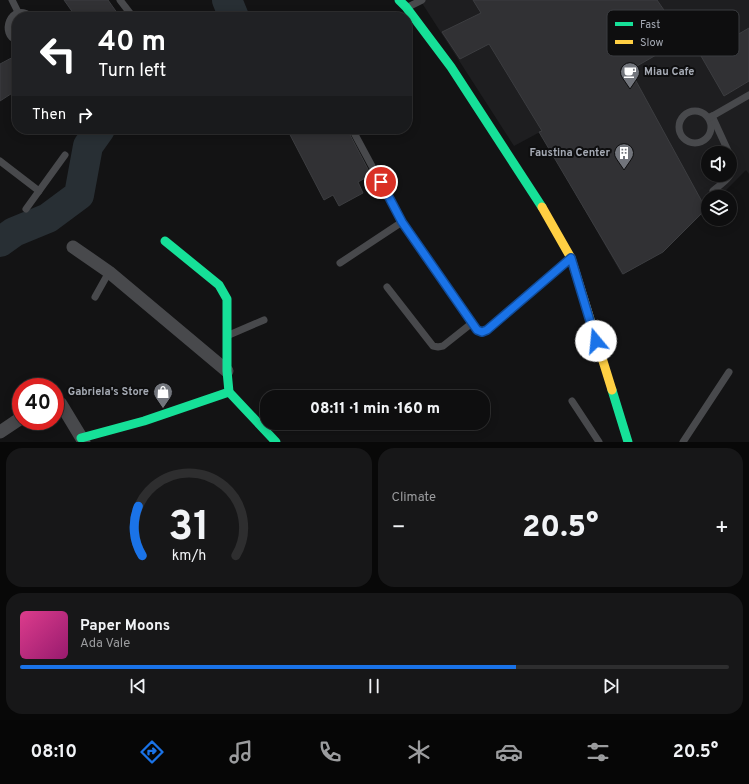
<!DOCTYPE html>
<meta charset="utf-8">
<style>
:root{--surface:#0e0e0f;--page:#171718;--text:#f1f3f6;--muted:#9b9c9e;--line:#2e2e2f;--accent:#1a73e8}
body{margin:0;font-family:Overpass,sans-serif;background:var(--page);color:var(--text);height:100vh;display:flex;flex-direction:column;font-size:15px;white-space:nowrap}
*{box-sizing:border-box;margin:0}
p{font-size:13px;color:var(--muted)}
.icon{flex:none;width:22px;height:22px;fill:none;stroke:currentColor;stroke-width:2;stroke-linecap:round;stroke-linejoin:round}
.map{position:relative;height:442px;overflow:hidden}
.drawer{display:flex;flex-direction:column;gap:6px;padding:6px;background:#080808;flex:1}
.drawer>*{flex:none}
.guide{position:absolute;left:12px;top:12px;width:400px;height:122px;border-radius:16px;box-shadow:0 2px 10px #0003,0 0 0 1px var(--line);background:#202124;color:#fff;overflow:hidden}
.controls{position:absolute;left:701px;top:146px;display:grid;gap:8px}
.controls a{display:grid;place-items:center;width:36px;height:36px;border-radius:50%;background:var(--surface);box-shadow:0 2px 10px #0003,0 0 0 1px var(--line);font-size:20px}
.speed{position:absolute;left:12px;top:378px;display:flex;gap:8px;font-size:20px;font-weight:700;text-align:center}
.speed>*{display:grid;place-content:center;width:52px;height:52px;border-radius:50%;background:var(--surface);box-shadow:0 2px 10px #0003,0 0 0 1px var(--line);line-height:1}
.speed .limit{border:6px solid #d22;background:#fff;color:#111}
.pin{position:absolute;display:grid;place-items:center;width:34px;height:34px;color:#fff;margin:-17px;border:2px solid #fff;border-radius:50%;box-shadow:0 1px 4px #0007}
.me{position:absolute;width:44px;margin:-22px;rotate:343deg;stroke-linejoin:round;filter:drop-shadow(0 0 3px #0008)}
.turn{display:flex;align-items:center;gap:14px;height:84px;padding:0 20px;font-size:18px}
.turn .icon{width:52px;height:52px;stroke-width:2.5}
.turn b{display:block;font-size:28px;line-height:34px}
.then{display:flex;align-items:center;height:38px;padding:0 20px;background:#0003;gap:8px;font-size:15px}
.big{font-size:30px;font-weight:800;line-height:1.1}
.drawer .widget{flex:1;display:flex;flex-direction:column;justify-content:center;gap:6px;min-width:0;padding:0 14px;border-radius:16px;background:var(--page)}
.drawer .dial{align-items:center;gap:0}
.dial svg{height:104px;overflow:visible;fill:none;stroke:var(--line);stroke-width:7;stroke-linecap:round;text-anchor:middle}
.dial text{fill:var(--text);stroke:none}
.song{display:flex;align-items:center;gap:12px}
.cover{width:48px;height:48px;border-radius:6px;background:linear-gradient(135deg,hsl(330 70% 55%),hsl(320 70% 35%))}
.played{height:4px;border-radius:2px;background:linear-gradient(90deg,var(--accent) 70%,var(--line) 70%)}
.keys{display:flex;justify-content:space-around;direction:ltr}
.heat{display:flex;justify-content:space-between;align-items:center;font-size:22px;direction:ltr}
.drawer .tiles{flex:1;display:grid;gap:6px;grid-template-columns:1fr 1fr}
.widget:last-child{grid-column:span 2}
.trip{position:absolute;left:260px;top:390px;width:230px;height:40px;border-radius:16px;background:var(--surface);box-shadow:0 2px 10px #0003,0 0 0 1px var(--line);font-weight:800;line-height:40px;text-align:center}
.dock{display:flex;height:64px;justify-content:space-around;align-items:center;background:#060606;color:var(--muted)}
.dock .icon{width:28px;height:28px}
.dock .active{color:var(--accent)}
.dock b{font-size:18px;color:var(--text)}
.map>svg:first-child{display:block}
.built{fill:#1e1e20;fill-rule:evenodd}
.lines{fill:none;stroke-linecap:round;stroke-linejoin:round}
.river{stroke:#282f34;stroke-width:30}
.building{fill:#313134;stroke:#3c3d40}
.lane{stroke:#48494c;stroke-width:7}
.street{stroke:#48494c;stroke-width:13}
.fast{stroke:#16e098;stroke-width:9}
.slow{stroke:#ffcf43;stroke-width:9}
.route-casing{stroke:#114b97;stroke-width:10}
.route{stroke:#1a73e8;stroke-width:7}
.labels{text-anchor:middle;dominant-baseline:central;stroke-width:4;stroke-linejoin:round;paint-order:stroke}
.poi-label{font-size:11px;font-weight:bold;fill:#a5aab4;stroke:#0e0e0f;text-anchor:end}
.key{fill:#0e0e0f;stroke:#3b3d41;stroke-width:1}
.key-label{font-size:11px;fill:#a5aab4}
</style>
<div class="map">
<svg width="749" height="442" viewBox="0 0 749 442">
<rect width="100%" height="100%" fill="#131314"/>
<path class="built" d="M420,0h329v174l-3,-4 -27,27h-11v11l-44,43 -42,24 -82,-143 -26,14zM708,153h22v22h-22z"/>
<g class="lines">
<g class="river">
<path d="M227,0l7,17"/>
<path d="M0,242l14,-10 34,-14 31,-23 9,-49 12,-17"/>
</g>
</g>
<g class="building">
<path d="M64,0h44l12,17h-44z"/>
<path d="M473,0h184l27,39 -54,31 76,139 -43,43 -40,22 -84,-142 3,-1 -53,-87 -29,15 -18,-27 39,-19z"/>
<path d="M749,28v53l-25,15 -23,-40z"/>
<path d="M17,55v35l-17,11v-37z"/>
<path d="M287,129h60l24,46 -13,7 5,11 -24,13 -6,-11 -9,5z"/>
</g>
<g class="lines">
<g class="lane">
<path d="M12,0l5,10"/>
<path d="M120,0l13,17"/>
<path d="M408,7l14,-7"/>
<path d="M17,40c-17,-3 -8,-40 15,-23"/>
<circle cx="695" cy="127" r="16"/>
<path d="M712,116l17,37"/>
<path d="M709,118l40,-23"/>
<path d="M352,129l50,93 75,108 5,2 5,-2 83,-71"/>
<path d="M0,161l39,30"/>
<path d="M713,191c15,-13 23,-14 17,-36"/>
<path d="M26,209l39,-54"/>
<path d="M340,263l62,-41"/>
<path d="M387,287l46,59 5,1 5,-1 29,-23"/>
<path d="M95,297l14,-25"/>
<path d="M229,335l35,-15"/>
<path d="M572,401l27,41"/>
<path d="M683,442l46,-70"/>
</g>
<g class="street">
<path d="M73,247l36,25 118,99"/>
<path d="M55,404h6l23,38"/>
<path d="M0,432l21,-14"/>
</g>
<g class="fast">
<path d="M399,0l7,7 45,60 91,140"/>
<path d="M165,241l54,44 8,14v72l2,21 47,50"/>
<path d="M612,390l16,52"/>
<path d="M81,438l63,-17 85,-29"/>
</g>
<path class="slow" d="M542,207l29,51 41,132"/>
</g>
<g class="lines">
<defs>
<path id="route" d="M381,182l21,40 75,108 5,2 5,-2 84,-72 25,83"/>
</defs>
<use href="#route" class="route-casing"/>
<use href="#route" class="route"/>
</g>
<defs>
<symbol id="cafe-pin" viewBox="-11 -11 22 30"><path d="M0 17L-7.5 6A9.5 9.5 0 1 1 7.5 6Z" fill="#72757c" stroke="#0e0e0f"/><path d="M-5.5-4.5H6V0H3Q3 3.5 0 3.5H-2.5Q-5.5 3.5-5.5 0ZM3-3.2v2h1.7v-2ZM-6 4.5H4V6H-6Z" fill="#fff"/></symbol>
<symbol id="building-pin" viewBox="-11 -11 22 30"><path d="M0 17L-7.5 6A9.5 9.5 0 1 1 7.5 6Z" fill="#72757c" stroke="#0e0e0f"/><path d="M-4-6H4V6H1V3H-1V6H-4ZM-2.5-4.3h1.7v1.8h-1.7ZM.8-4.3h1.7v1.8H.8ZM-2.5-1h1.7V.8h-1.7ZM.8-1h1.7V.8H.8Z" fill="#fff"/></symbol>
<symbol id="shop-pin" viewBox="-11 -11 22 30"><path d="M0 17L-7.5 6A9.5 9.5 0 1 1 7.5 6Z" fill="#72757c" stroke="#0e0e0f"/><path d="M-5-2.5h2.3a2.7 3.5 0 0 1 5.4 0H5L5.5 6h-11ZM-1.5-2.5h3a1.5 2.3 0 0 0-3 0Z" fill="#fff"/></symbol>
</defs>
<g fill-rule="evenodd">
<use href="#cafe-pin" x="619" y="61" width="22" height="30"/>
<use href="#building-pin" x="613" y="142" width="22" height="30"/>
<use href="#shop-pin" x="152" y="381" width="22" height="30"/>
</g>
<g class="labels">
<g class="poi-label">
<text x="644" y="72" text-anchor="start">Miau Cafe</text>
<text x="610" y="153">Faustina Center</text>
<text x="149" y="392">Gabriela's Store</text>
</g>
</g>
<rect x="607" y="10" width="132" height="46" rx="6" class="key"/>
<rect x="615" y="22" width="18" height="4" fill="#16e098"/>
<rect x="615" y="40" width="18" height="4" fill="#ffcf43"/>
<g class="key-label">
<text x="640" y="28">Fast</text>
<text x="640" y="46">Slow</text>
</g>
</svg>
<div class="controls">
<a><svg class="icon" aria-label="sound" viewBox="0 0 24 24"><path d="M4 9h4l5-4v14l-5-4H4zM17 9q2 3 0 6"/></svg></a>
<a><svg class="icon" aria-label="layers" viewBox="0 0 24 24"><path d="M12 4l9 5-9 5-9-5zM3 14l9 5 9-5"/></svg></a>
</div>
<div class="speed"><div class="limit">40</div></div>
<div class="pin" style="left:381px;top:182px;background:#d93025"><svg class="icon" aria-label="arrive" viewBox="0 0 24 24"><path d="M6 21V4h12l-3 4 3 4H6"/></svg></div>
<svg class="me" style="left:596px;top:341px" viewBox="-20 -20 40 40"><circle r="19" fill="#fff"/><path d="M0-13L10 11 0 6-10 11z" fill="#1a73e8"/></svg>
<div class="trip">08:11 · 1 min · 160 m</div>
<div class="guide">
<div class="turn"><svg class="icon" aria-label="left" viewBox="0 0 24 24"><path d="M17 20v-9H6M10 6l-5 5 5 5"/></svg><div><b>40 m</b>Turn left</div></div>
<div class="then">Then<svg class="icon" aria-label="right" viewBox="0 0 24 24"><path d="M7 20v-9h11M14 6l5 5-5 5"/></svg></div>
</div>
</div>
<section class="drawer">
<div class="tiles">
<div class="widget dial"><svg viewBox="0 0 100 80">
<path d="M14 69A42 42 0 1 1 86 69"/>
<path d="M14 69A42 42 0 0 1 11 31" stroke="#1a73e8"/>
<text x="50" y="56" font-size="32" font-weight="700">31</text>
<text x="50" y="72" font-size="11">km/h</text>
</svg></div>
<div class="widget"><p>Climate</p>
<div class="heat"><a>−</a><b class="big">20.5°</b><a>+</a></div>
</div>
<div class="widget">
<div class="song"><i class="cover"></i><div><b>Paper Moons</b><p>Ada Vale</p></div></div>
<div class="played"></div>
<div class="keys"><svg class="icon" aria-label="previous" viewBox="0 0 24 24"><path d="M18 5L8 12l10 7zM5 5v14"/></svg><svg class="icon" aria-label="pause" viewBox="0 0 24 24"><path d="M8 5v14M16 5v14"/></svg><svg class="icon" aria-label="next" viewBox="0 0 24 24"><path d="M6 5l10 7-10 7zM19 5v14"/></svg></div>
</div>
</div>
</section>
<nav class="dock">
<b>08:10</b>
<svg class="icon active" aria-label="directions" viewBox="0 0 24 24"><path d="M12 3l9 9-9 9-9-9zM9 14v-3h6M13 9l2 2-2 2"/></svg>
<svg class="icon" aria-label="music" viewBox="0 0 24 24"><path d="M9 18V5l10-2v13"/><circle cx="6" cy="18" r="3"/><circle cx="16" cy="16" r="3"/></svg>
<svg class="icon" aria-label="phone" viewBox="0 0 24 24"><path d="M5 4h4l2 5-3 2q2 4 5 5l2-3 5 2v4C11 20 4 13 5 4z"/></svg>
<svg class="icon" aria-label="climate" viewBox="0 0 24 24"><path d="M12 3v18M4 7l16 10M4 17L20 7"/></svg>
<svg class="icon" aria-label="car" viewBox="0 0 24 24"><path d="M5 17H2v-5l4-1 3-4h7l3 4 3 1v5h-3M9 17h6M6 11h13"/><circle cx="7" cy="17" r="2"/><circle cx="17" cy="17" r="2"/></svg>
<svg class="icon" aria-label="filters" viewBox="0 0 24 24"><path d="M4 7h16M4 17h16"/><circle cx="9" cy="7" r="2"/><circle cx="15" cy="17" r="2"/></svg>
<b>20.5°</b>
</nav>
